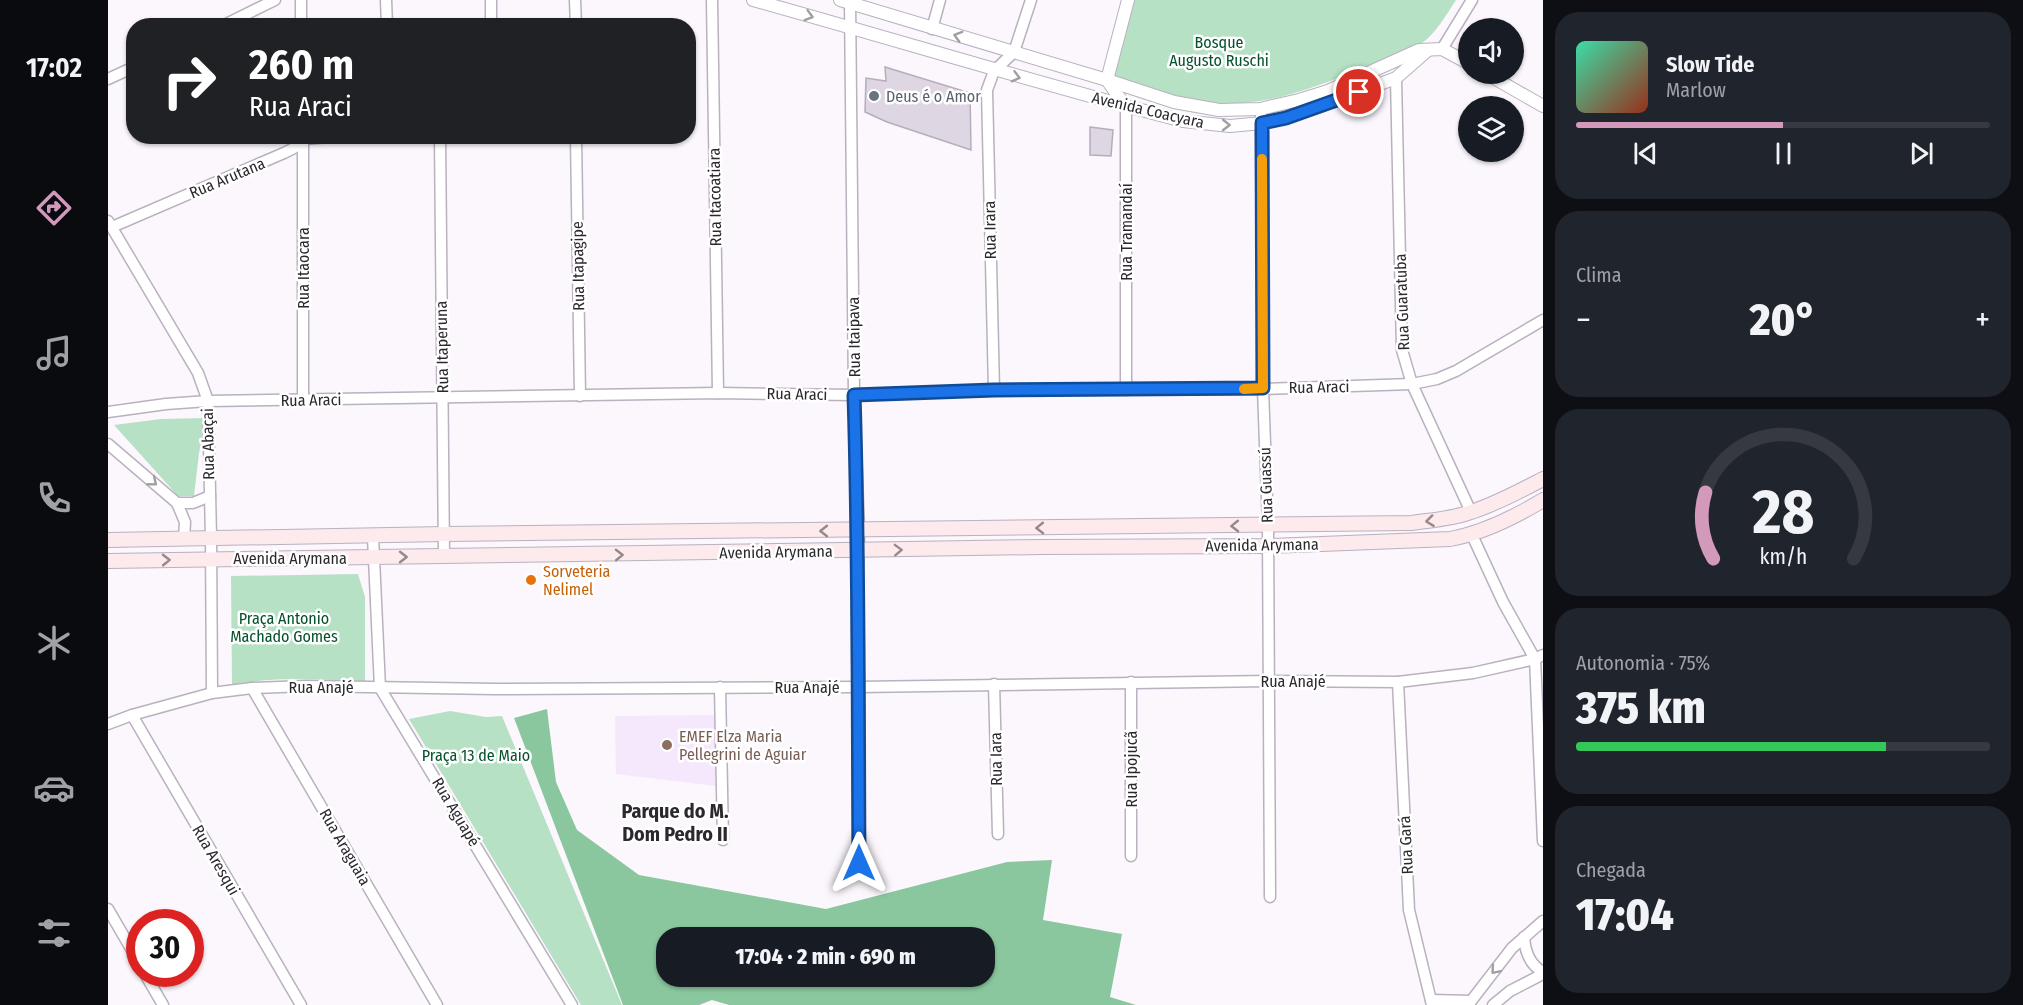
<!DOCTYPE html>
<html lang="pt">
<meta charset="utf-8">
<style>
:root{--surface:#171b24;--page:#20242c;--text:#f1f3f6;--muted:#9ea1a6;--line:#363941;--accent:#d399bb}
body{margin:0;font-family:"Fira Sans Condensed",sans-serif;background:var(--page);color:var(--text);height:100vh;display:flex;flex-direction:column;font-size:22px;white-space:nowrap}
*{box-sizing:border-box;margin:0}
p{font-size:20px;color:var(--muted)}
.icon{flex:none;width:33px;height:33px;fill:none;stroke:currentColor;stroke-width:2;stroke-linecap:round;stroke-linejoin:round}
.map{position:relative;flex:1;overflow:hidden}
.drawer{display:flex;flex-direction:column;gap:12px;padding:12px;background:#0d0f14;width:480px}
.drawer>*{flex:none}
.hud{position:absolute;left:18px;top:18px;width:570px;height:126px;border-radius:24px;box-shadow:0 2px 4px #0004;background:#202124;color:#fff;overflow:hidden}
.controls{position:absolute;left:1350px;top:18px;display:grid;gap:12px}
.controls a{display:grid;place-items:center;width:66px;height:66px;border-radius:50%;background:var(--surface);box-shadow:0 2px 4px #0004;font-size:30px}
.speed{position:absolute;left:18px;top:909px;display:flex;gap:12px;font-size:30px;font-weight:700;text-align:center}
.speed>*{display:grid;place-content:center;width:78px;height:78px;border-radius:50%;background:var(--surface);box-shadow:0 2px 4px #0004;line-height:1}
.speed .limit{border:9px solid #d22;background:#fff;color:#111}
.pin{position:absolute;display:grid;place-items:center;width:51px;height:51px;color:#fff;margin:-26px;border:3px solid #fff;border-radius:50%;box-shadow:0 2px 6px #0007}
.me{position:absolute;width:66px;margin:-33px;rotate:0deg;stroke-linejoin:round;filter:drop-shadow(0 0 4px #0008)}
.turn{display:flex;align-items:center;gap:21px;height:126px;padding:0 24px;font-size:27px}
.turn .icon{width:78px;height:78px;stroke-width:2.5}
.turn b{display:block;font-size:42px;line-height:51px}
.big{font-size:45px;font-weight:800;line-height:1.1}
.drawer .tile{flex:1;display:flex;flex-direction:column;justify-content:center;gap:9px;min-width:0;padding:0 21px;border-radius:24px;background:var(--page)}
.drawer .dial{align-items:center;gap:0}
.dial svg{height:156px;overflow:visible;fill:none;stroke:var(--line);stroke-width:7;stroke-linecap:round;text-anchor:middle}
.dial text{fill:var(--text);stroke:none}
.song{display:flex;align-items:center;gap:18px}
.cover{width:72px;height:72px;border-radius:9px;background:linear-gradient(135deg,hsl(160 70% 55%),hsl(10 70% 35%))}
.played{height:6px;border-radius:3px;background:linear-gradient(90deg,var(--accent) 50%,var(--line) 50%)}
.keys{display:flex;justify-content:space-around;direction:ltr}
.heat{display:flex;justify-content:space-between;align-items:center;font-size:33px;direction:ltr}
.charge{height:9px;border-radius:4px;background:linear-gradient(90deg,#34c759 75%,var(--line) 0)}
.trip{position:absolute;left:548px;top:927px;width:339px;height:60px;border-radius:24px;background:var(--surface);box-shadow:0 2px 4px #0004;font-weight:800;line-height:60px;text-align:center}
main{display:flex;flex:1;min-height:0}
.menu{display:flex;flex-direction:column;width:108px;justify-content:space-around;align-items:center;background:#090b0e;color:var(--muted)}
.menu .icon{width:42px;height:42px}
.menu .on{color:var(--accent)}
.menu b{font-size:27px;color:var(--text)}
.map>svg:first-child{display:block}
.built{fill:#f5e8fd}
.green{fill:#b6e1c4}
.forest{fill:#8ac79e;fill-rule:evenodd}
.building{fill:#dfd6e4;stroke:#b5adbb;stroke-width:1.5}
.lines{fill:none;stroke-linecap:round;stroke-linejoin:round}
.minor-casing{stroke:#b9b1bf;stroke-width:13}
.tertiary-casing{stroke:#b9b1bf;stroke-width:14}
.secondary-casing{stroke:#b9b1bf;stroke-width:16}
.minor{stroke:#fff;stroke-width:10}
.tertiary{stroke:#fff;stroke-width:12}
.secondary{stroke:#fdeaec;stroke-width:14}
.oneway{stroke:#a09fa1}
.oneway2{stroke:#948a8d}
.route-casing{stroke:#114b97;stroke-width:15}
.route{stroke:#1a73e8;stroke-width:10}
.slow{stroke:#f59e0b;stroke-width:10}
.worship-dot{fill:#6b7280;stroke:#fff;stroke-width:2}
.food-dot{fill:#e8710a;stroke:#fff;stroke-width:2}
.education-dot{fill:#8d6e63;stroke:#fff;stroke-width:2}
.labels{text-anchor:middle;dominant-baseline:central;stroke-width:5;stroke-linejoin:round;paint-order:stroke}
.park-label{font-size:16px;fill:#05512d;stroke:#fff}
.worship-label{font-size:16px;fill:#5b616d;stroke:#fff;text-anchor:start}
.street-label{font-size:16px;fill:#2c292e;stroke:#fff}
.food-label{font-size:16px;fill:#c56008;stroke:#fff;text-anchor:start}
.education-label{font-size:16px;fill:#785e54;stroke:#fff;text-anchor:start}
.quarter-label{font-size:20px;font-weight:bold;fill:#2c292e;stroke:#fff}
</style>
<main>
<nav class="menu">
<b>17:02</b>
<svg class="icon on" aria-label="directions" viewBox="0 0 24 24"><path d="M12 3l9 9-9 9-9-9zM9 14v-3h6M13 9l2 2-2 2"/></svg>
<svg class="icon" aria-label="music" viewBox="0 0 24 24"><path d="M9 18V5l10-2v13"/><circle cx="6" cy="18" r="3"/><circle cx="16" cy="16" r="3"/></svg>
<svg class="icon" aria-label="phone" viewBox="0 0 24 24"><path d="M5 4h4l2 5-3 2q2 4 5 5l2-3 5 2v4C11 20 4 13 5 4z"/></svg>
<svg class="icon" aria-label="climate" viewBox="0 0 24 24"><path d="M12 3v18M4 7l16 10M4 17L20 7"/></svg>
<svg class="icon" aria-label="car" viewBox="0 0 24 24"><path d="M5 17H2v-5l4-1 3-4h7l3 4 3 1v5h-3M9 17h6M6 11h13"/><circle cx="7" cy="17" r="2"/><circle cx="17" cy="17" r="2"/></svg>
<svg class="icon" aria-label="filters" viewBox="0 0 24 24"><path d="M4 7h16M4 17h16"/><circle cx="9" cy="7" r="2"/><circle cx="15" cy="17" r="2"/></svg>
</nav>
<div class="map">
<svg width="1435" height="1005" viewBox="0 0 1435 1005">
<rect width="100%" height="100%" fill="#fbf7fd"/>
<path class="built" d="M611,715l-3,71 -100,-12 -1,-58z"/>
<g class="green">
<path d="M1024,0h324c-10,15 -20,33 -34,43 -15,12 -37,18 -55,24 -50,19 -100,41 -155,36 -34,-3 -66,-15 -98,-25z"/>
<path d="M98,418l-7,35 -5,43h-16l-64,-71 47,-6z"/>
<path d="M250,574l7,23v85c-44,-3 -89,-6 -133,3l-1,-109z"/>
<path d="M342,711l36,6 16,-1 120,289h-41l-172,-286z"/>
</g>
<path class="forest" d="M439,709l9,73 21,48 62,45 187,34 181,-47 45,-2 -9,60 79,14 -12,63 26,8h-407l-17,-5 -13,5h-76l-109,-287zM558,938h318v38h-318z"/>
<g class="building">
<path d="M777,67l85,26 1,57 -84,-28 -22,-10 1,-34 20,3z"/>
<path d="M982,127l23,3 -2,26 -21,-1z"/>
</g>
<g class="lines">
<defs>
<g id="minor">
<path d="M193,0v26"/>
<path d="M278,0l1,26"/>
<path d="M467,0l1,26"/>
<path d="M604,0l6,393"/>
<path d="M742,0l4,395 5,136 -2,80 2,252"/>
<path d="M114,26l53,-26"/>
<path d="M383,26v-26"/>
<path d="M824,29l8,-29"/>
<path d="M1334,49l30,-49"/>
<path d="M1288,78l6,272 10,34 59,128"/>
<path d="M0,79l26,-12"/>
<path d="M1018,107v283"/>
<path d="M1153,115l2,274 5,137 2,371"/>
<path d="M332,136l4,421"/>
<path d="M468,136l4,260"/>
<path d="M0,221l90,152 10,28 3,137 1,155"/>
<path d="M4,227l172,-74 10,-5 10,-9 38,-3"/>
<path d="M886,390l-7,-300 7,-19 20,-19 17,-52"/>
<path d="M195,400v-264"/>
<path d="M0,412l58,-8 42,-3 510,-8 136,2 140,-5 269,-1 149,-5 25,-5 19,-8 87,-51"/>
<path d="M0,444l69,59 8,19 -1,17"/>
<path d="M69,503h16l17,-7"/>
<path d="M1364,535l31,67 32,57 8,182"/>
<path d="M265,537l7,151 192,317"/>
<path d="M1023,682v174"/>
<path d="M1290,682l11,228 23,95"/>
<path d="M886,684l4,150"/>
<path d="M612,687l3,153"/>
<path d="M144,688l185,317"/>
<path d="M24,715l169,290"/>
<path d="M0,724l24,-9 80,-22 40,-5 54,-2 189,3 363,-2 411,-6 129,1 75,-9 62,-14 8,-4"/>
<path d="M0,909l32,55"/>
<path d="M1416,937c1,14 6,28 19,35"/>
<path d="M37,974l18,31"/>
<path d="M1323,1000l40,1"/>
<path d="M1360,1005l44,-57 31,-27"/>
<path d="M1385,1005l17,-14 33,-17"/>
</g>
<g id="tertiary">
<path d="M645,0c144,40 286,84 430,121l47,5 32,-3 24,-5 55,-19 55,-21 32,-28"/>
<path d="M732,0l267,80 67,22 45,8 41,-1 39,-9 29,-9 91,-41 23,-1 26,14"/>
<path d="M1379,74l56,32"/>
<path d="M1018,107l-19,-27 21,-80"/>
</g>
<g id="secondary">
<path d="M0,540l337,-6 967,-11c20,-3 40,-4 59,-11 25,-8 49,-21 72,-33"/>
<path d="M0,561l933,-14 226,-1 183,-7c33,-6 65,-22 93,-39"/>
</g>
</defs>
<use href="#minor" class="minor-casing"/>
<use href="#tertiary" class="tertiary-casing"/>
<use href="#secondary" class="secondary-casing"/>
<use href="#minor" class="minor"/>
<use href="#tertiary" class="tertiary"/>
<use href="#secondary" class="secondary"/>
</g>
<defs><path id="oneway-chevron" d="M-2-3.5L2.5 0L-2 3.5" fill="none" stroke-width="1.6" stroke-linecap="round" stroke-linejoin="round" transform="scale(1.5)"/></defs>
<g class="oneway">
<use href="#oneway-chevron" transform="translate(701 16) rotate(16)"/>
<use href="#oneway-chevron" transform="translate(850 36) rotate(-164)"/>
<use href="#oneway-chevron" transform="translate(908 77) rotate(15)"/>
<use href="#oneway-chevron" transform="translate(1118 125) rotate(1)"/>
<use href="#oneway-chevron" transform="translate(45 482) rotate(39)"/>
<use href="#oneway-chevron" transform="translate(1387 970) rotate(130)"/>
</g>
<g class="oneway2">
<use href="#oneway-chevron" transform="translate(1322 521) rotate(173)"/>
<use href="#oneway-chevron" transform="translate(1127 526) rotate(179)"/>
<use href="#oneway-chevron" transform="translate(932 528) rotate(179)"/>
<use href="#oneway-chevron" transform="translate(716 531) rotate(180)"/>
<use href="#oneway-chevron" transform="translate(790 550) rotate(-2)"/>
<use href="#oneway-chevron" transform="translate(511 555) rotate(-1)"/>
<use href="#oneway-chevron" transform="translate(295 557)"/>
<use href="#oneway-chevron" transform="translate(58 560) rotate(-1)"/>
</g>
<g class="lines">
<defs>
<path id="route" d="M751,863c-1,-156 0,-312 -5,-468l140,-5 269,-2 -1,-265 24,-5 73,-26"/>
</defs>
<use href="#route" class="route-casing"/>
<use href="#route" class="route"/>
<path class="slow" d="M1136,389l19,-1 -1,-229"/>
</g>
<circle class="worship-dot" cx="766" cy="96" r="6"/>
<circle class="food-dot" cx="423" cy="580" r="6"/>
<circle class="education-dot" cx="559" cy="745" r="6"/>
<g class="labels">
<g class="park-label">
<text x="1111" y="42">Bosque<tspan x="1111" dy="18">Augusto Ruschi</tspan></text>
<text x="176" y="618">Praça Antonio<tspan x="176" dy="18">Machado Gomes</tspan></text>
<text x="368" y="755">Praça 13 de Maio</text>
</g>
<g class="worship-label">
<text x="778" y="96">Deus é o Amor</text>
</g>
<g class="street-label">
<text transform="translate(1040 110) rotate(13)">Avenida Coacyara</text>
<text transform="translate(119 178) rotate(-23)">Rua Arutana</text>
<text transform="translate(607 197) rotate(-91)">Rua Itacoatiara</text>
<text transform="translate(882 230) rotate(-91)">Rua Irara</text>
<text transform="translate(1018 232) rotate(-90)">Rua Tramandaí</text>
<text transform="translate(470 266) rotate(-91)">Rua Itapagipe</text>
<text transform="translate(195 268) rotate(-90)">Rua Itaocara</text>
<text transform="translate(1294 302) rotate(-92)">Rua Guaratuba</text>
<text transform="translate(746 337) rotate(-91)">Rua Itaipava</text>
<text transform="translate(334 347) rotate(-91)">Rua Itaperuna</text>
<text transform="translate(1211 387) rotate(-1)">Rua Araci</text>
<text transform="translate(689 394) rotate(1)">Rua Araci</text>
<text transform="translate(203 400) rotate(-1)">Rua Araci</text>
<text transform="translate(100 444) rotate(-91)">Rua Abaçai</text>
<text transform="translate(1158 485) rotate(-92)">Rua Guassú</text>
<text transform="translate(1154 545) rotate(-1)">Avenida Arymana</text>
<text transform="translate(668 552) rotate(-1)">Avenida Arymana</text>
<text x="182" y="558">Avenida Arymana</text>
<text x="1185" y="681">Rua Anajé</text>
<text x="213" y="687">Rua Anajé</text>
<text x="699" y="687">Rua Anajé</text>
<text transform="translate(888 759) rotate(-91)">Rua Iara</text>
<text transform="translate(1023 769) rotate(-90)">Rua Ipojucã</text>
<text transform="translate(348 812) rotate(59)">Rua Aguapé</text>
<text transform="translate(1298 845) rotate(-93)">Rua Gará</text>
<text transform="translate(237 847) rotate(60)">Rua Araguaia</text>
<text transform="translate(108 860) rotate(60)">Rua Aresqui</text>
</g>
<g class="food-label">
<text x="435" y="571">Sorveteria<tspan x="435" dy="18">Nelimel</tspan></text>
</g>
<g class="education-label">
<text x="571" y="736">EMEF Elza Maria<tspan x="571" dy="18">Pellegrini de Aguiar</tspan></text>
</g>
<g class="quarter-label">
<text x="567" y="811">Parque do M.<tspan x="567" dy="23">Dom Pedro II</tspan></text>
</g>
</g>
</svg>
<div class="controls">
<a><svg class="icon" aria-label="sound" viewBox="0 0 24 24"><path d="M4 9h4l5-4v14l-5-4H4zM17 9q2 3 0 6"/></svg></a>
<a><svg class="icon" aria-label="layers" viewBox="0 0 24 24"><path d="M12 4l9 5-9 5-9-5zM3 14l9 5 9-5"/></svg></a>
</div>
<div class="speed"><div class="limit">30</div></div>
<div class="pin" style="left:1251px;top:92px;background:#d93025"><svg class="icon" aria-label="arrive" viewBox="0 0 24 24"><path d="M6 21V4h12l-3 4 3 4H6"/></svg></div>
<svg class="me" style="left:751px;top:863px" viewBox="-20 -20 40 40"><path d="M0-17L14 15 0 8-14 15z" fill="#1a73e8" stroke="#fff" stroke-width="4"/></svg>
<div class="trip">17:04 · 2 min · 690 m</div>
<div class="hud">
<div class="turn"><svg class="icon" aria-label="right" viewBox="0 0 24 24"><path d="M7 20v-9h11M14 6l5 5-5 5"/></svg><div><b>260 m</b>Rua Araci</div></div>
</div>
</div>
<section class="drawer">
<div class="tile">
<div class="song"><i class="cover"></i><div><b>Slow Tide</b><p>Marlow</p></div></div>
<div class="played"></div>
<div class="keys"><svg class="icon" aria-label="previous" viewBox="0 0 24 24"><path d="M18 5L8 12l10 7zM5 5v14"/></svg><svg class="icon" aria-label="pause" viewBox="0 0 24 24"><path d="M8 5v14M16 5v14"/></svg><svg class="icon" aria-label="next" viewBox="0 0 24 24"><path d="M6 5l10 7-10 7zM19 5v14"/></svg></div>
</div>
<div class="tile"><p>Clima</p>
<div class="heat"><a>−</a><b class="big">20°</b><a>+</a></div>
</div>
<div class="tile dial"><svg viewBox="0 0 100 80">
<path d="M14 69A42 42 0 1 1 86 69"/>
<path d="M14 69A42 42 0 0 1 10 35" stroke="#d399bb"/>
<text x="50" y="56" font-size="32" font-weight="700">28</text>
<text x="50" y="72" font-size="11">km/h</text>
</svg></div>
<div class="tile"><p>Autonomia · 75%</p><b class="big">375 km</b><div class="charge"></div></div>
<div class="tile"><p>Chegada</p><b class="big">17:04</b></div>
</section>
</main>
